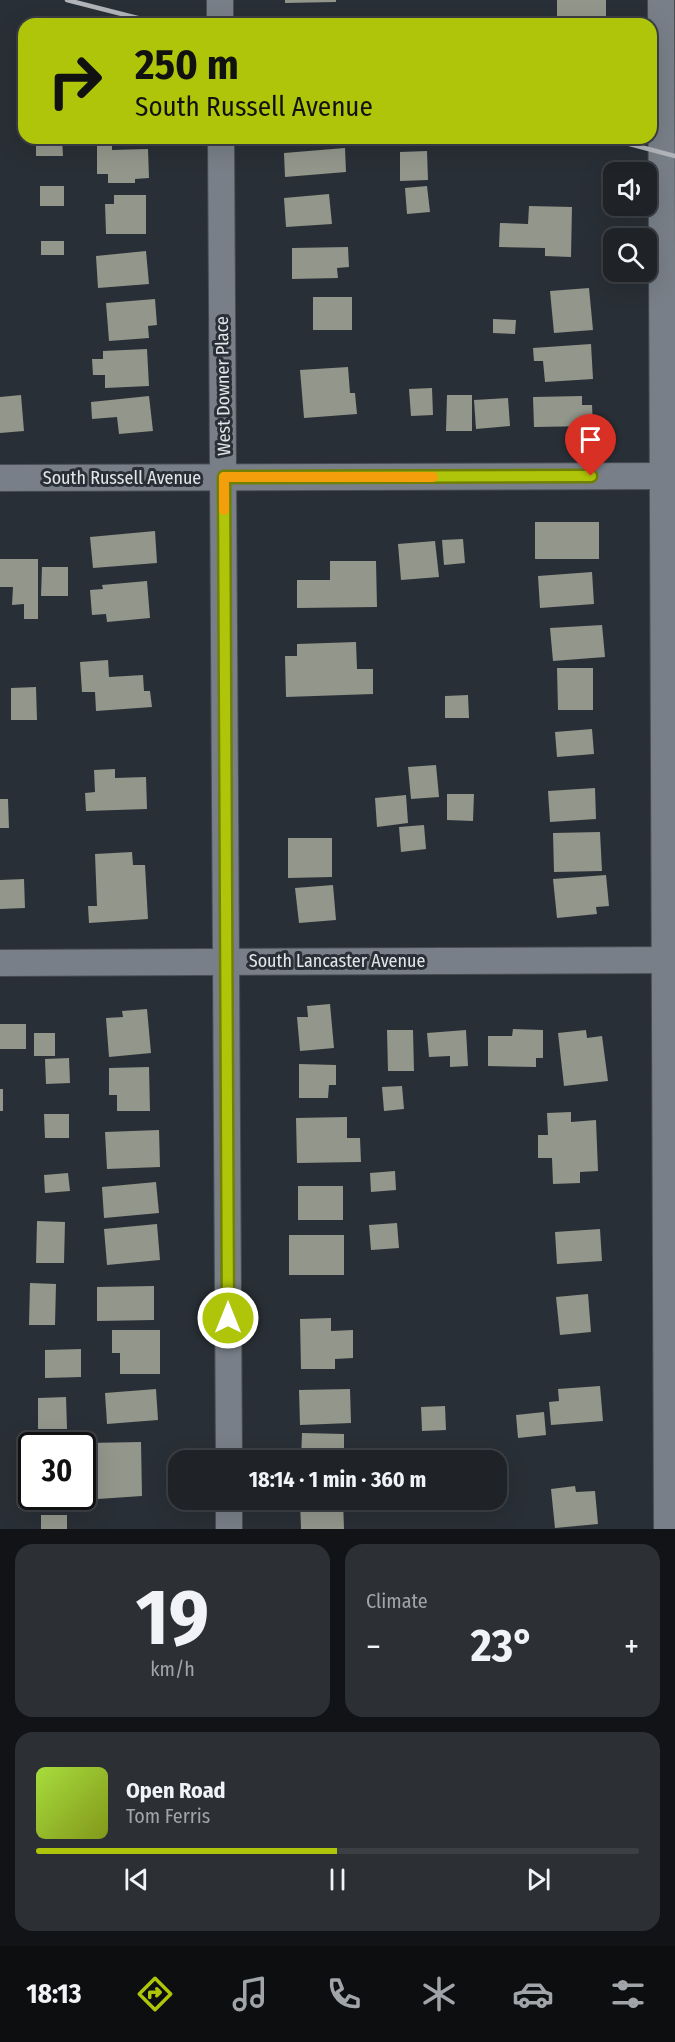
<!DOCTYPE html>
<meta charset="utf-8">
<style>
:root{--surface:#1f2328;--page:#2c2f34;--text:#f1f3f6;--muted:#a1a4a8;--line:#3c4045;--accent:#aec509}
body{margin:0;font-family:"Fira Sans Condensed",sans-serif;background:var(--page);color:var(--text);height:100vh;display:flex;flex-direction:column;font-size:22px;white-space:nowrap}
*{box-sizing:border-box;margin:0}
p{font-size:20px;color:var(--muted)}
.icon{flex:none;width:33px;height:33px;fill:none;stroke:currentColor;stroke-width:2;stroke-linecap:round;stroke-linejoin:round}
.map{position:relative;height:1529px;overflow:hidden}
.sheet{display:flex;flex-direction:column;gap:15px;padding:15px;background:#111316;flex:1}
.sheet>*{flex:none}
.banner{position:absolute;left:18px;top:18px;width:639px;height:126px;border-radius:18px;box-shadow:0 6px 24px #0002,0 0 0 2px var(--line);background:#aec509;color:#111;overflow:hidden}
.fabs{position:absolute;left:603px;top:162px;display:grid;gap:12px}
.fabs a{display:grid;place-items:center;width:54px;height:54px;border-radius:12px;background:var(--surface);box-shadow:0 6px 24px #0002,0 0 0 2px var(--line);font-size:30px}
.speed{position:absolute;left:18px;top:1432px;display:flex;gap:12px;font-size:30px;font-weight:700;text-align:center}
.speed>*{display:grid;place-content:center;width:78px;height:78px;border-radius:50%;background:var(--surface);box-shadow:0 6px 24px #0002,0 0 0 2px var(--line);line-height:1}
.speed .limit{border:3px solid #111;border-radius:9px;background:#fff;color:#111}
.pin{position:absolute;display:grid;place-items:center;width:51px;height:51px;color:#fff;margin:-62px -26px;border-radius:50% 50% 50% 0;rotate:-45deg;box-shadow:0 0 6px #0007}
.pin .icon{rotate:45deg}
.me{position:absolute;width:66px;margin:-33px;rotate:0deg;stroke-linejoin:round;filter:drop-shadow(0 0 4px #0008)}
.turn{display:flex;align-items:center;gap:21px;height:126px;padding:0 18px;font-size:27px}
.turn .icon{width:78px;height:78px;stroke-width:2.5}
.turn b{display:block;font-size:42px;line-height:51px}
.big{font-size:45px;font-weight:700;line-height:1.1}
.sheet .card{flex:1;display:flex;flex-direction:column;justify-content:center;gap:9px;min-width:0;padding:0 21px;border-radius:18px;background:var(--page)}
.sheet .dial{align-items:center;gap:0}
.dial b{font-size:78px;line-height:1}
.song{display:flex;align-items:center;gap:18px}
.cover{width:72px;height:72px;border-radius:9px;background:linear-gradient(135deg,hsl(80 70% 55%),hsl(70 70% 35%))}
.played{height:6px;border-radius:3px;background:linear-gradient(90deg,var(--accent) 50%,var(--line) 50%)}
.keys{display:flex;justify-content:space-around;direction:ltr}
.heat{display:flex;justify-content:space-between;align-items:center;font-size:33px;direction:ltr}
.sheet .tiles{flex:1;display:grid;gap:15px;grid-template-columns:1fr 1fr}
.card:last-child{grid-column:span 2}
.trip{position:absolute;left:168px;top:1450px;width:339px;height:60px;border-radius:18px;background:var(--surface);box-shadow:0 6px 24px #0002,0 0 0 2px var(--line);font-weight:700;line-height:60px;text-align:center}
.dock{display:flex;height:96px;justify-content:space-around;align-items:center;background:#0c0e10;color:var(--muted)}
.dock .icon{width:42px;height:42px}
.dock .selected{color:var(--accent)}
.dock b{font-size:27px;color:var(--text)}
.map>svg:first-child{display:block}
.building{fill:#93968b}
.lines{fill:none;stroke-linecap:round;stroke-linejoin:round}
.minor-casing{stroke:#474d53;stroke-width:28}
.minor{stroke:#787f88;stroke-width:26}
.rail{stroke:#b1b5ba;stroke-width:4.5}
.route-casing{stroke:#718006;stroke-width:15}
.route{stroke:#aec509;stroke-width:10}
.slow{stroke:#f59e0b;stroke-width:10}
.labels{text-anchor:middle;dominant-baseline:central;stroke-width:6;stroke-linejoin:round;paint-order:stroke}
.street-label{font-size:18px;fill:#e2e6ea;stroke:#292f36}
</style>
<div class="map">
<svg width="675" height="1529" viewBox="0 0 675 1529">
<rect width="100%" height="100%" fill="#292f36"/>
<g class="building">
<path d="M285,0h51v2l-51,1z"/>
<rect x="557" y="0" width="49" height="24"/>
<path d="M36,138h26l1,18h-27z"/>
<path d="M112,143v7l36,-1 1,29 -14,1v4h-27v-9h-11v-30z"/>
<path d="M345,148l1,24 -61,5 -1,-24z"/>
<path d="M427,151l1,29 -28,1v-29z"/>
<rect x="40" y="186" width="24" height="20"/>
<path d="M427,186l3,26 -23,2 -2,-26z"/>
<path d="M329,194l3,30 -46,3 -2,-29z"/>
<path d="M114,195h32v39h-40l-1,-30h9z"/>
<path d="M529,206l43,1 -1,50 -26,-1v-8l-46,-1 1,-24 28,1z"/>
<rect x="41" y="241" width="23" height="14"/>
<path d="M348,247l1,20 -12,1 1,10 -46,1v-31z"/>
<path d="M146,251l3,33 -51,4 -2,-32z"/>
<path d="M589,288l4,42 -39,3 -4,-42z"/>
<rect x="313" y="297" width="39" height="33"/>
<path d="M155,299l2,26 -9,1 1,12 -40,3 -3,-38z"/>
<path d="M493,319l23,1 -1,14 -22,-1z"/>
<path d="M591,344l2,35 -48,3 -2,-21h-9l-1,-13z"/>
<path d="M147,349l2,37 -44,2v-13h-12l-1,-16h11v-8z"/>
<path d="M348,367l2,26h5l2,21 -53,4 -4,-48z"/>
<path d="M432,388l1,27 -22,1 -2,-27z"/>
<path d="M21,395l3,36 -24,2v-36z"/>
<path d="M447,395h25v36h-26z"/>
<path d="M149,396l4,35 -34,3 -2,-17 -25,2 -1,-17z"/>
<path d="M582,396v9h10l1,21 -59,1 -1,-30z"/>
<path d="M508,398l2,28 -34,3 -2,-29z"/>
<rect x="535" y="522" width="64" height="37"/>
<path d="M155,531l2,32 -64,5 -3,-31z"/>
<path d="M463,539l2,24 -21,2 -2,-25z"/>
<path d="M435,541l4,36 -38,3 -3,-36z"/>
<path d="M0,559h38v60h-14v-15l-12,1 1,-18h-13z"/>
<path d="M330,561h46l1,46 -80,1v-28h33z"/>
<path d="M42,567h26v29h-27z"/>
<path d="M592,572l2,32 -54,4 -2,-32z"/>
<path d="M147,581l3,37 -43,4 -1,-8 -14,1 -2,-25 13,-1 -1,-4z"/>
<path d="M602,625l3,32 -52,4 -3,-33z"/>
<path d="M356,642l1,27h16v25l-87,3 -1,-41h12v-12z"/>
<path d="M108,660l1,17 34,-2 1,16h6l2,16 -56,4 -1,-19h-13l-2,-30z"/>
<path d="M557,668h36v42h-35z"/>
<path d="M36,687l1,33h-26v-32z"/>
<path d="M468,695l1,23h-24v-22z"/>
<path d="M592,729l2,25 -37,3 -2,-25z"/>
<path d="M436,765l3,32 -28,2 -3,-32z"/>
<path d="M115,769v9l31,-1 1,32 -61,2 -1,-18 10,-1 -1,-22z"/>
<path d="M595,788l1,31 -46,3 -2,-31z"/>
<path d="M447,794h27l-1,27 -26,-1z"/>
<path d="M406,795l2,28 -31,4 -2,-29z"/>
<path d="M0,799h8l1,29h-9z"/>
<path d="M424,825l2,24 -25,3 -2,-25z"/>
<path d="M600,832l2,39 -48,1 -1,-39z"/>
<path d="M288,838h44v39l-44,1z"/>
<path d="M132,852l1,13h12l3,54 -59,4 -1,-17h9l-2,-52z"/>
<path d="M606,875l3,31 -13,1 1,7 -40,4 -4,-39z"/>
<path d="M24,879l1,29 -25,1v-29z"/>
<path d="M333,885l3,35 -37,3 -4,-35z"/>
<path d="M330,1004l4,44 -34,3 -3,-34h11l-1,-11z"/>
<path d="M147,1009l4,44 -42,4 -3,-39 17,-1 -1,-6z"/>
<rect x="0" y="1024" width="26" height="25"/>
<path d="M513,1029l30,1v28h-7v9l-48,-1v-30h24z"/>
<path d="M387,1030h26l1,41h-26z"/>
<path d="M466,1030l2,36 -18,1v-11l-21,1 -2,-24z"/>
<path d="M586,1030l1,8 15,-2 6,45 -44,5 -6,-53z"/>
<rect x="34" y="1033" width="21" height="23"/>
<path d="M69,1058l1,25 -24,1 -1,-25z"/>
<path d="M299,1064l37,1v20h-7l-1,13h-29z"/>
<path d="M149,1067l1,44h-33v-16h-8v-27z"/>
<path d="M402,1086l2,23 -20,2 -2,-24z"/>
<rect x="0" y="1089" width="3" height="22"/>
<path d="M571,1112v10l25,-2 2,51 -18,1v11l-27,1 -1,-26h-14v-23h10l-1,-22z"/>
<path d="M44,1114h25v24h-24z"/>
<path d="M347,1117v21h13l1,24 -64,1 -1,-45z"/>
<path d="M159,1130l1,37 -53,2 -2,-37z"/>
<path d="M395,1171l1,19 -25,2 -1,-19z"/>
<path d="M68,1173l2,18 -25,2 -1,-18z"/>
<path d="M156,1182l3,31 -55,5 -2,-31z"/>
<rect x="298" y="1186" width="45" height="34"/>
<path d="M37,1221l28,1 -1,41h-28z"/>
<path d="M397,1223l2,25 -28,2 -2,-25z"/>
<path d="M157,1224l3,36 -53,5 -3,-36z"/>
<path d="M600,1229l2,32 -45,3 -2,-32z"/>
<rect x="289" y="1235" width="55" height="40"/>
<path d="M30,1283l26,1 -1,41h-26z"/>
<path d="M154,1286v34l-57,1v-34z"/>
<path d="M588,1294l3,38 -31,3 -4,-38z"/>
<path d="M331,1318v13l22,-1v28l-18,1v10h-34l-1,-50z"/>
<path d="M112,1330h48v44h-40v-21h-8z"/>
<path d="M81,1349v28l-36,1v-28z"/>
<path d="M600,1386l3,35 -52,4 -2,-23 10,-1 -1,-12z"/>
<path d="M156,1389l2,31 -51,4 -2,-31z"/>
<path d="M350,1389l1,34 -51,2 -1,-35z"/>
<path d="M66,1397l1,32h-29v-31z"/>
<path d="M445,1406l1,24 -24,1 -1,-24z"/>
<path d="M544,1412l2,23 -28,3 -2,-23z"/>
<path d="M302,1433l42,1v27h-43z"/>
<rect x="43" y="1434" width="23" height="12"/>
<path d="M141,1442l1,54 -59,4 -1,-22h9l-1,-14h-3l-1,-21z"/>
<path d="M18,1486h14v11h35v12l-49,-1z"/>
<path d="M575,1486l1,6 19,-1 3,33 -43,4 -4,-39z"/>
<path d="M300,1500h43l1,29h-43z"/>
<rect x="41" y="1515" width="26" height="14"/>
</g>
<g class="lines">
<defs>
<g id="minor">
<path d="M661,0l6,1529"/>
<path d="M220,24v-24"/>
<path d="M221,138l8,1323"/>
<path d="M0,478l675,-2"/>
<path d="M0,963l675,-3"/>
<path d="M229,1500v29"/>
</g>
</defs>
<use href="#minor" class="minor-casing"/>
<use href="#minor" class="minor"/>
<g class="rail">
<path d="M67,0l94,24"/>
<path d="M607,138l68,18"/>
</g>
</g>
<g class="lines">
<defs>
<path id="route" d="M228,1318l-4,-841 367,-1"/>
</defs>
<use href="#route" class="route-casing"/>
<use href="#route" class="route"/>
<path class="slow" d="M224,510v-33h209"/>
</g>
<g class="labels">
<g class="street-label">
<text transform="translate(223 386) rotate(-91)">West Downer Place</text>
<text x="122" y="478">South Russell Avenue</text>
<text x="337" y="961">South Lancaster Avenue</text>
</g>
</g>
</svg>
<div class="fabs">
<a><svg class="icon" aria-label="sound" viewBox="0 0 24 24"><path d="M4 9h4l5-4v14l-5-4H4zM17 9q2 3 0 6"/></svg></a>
<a><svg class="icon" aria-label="search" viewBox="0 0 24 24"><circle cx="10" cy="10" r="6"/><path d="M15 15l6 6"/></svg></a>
</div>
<div class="speed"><div class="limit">30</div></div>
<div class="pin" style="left:591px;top:476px;background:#d93025"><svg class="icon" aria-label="arrive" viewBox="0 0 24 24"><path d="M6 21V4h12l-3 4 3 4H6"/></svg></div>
<svg class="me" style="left:228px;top:1318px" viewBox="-20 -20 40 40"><circle r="17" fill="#aec509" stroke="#fff" stroke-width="3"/><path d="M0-11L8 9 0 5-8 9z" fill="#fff"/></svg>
<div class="trip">18:14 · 1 min · 360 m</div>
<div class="banner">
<div class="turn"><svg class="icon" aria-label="right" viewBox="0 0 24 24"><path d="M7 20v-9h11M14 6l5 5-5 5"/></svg><div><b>250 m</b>South Russell Avenue</div></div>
</div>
</div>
<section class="sheet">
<div class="tiles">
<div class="card dial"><b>19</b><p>km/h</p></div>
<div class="card"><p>Climate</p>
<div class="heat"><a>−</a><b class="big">23°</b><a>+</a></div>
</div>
<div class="card">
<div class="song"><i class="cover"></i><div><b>Open Road</b><p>Tom Ferris</p></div></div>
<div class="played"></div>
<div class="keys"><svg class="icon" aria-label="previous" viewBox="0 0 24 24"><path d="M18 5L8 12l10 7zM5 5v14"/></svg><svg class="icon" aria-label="pause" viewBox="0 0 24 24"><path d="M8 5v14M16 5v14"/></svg><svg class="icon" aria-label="next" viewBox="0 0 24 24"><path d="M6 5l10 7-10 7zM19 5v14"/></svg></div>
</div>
</div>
</section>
<nav class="dock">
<b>18:13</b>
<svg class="icon selected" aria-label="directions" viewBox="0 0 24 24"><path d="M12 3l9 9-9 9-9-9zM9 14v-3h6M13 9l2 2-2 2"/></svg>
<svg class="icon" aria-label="music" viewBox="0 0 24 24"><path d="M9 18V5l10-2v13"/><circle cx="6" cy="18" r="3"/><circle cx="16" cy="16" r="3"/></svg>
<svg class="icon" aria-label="phone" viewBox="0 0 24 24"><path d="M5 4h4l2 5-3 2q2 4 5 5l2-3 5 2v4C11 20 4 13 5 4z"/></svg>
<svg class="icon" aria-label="climate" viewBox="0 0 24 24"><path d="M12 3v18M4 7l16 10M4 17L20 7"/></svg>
<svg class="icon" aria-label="car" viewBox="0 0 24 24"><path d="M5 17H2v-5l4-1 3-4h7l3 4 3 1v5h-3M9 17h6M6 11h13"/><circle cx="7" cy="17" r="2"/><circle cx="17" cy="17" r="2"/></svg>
<svg class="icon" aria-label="filters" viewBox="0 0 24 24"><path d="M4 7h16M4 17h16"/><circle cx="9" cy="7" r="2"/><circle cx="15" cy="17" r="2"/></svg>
</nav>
